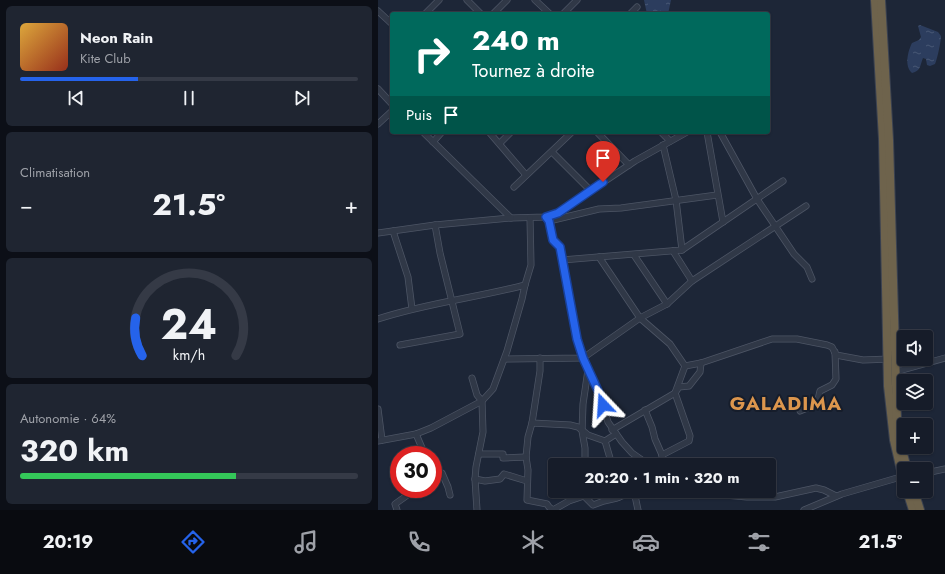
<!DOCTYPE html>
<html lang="fr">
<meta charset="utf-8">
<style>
:root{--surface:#161c29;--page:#1f2531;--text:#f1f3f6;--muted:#9ea1a8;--line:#353a46;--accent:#2563eb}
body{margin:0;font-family:Jost,sans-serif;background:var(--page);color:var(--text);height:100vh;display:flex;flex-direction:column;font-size:15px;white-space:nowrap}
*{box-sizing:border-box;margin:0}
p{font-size:13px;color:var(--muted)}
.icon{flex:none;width:22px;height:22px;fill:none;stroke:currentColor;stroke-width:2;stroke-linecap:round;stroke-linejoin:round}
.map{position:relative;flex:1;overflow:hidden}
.sheet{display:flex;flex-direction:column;gap:6px;padding:6px;background:#0c0f17;width:378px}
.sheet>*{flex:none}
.banner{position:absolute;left:12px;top:12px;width:380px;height:122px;border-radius:4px;box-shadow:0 1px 3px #0004,0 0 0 1px var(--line);background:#00695c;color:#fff;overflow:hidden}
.fabs{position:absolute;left:519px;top:330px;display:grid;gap:8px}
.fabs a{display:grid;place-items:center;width:36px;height:36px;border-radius:4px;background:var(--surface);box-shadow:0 1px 3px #0004,0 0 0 1px var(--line);font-size:20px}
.speed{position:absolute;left:12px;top:446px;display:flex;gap:8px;font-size:20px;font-weight:700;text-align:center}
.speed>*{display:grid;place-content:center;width:52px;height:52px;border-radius:50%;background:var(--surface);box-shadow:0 1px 3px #0004,0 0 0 1px var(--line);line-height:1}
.speed .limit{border:6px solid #d22;background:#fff;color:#111}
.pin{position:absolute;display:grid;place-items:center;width:34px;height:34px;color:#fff;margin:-41px -17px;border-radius:50% 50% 50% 0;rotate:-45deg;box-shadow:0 0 4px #0007}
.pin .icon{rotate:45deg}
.me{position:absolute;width:44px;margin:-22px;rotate:340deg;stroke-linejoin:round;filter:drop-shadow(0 0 3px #0008)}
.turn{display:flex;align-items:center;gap:14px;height:84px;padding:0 16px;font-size:18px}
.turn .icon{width:52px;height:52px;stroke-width:2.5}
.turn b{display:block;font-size:28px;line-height:34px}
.then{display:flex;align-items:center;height:38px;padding:0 16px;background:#0003;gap:8px;font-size:15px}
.big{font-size:30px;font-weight:700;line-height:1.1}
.sheet .card{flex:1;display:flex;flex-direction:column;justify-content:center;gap:6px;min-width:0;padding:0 14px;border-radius:6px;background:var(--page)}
.sheet .dial{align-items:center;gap:0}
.dial svg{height:104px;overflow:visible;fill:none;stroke:var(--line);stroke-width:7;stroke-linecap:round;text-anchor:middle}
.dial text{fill:var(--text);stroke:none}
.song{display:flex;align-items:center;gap:12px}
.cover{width:48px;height:48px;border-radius:6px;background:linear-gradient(135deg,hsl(40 70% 55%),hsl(10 70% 35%))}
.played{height:4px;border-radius:2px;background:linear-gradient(90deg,var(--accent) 35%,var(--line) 35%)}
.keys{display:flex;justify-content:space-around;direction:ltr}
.heat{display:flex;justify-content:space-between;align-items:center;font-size:22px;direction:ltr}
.charge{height:6px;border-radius:3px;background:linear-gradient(90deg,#34c759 64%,var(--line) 0)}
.trip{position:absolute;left:170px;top:458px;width:228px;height:40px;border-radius:4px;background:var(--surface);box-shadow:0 1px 3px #0004,0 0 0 1px var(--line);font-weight:700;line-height:40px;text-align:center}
.tabs{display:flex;height:64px;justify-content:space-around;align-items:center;background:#090b10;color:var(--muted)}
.tabs .icon{width:28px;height:28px}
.tabs .on{color:var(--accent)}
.tabs b{font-size:18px;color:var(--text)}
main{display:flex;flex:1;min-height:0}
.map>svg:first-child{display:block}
.water{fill:url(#water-ripples)}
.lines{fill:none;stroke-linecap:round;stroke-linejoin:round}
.minor-casing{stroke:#4d5565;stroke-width:7}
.highway-casing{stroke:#3b4251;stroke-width:10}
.minor{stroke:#303847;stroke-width:5.5}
.highway{stroke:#6e634c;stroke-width:8}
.route-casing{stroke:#184099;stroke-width:10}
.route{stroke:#2563eb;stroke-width:7}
.labels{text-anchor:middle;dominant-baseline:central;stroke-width:4;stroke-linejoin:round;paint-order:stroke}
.district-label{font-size:19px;font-weight:bold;letter-spacing:1px;fill:#dc964d;stroke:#161d2b}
</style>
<main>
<section class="sheet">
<div class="card">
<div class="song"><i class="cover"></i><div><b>Neon Rain</b><p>Kite Club</p></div></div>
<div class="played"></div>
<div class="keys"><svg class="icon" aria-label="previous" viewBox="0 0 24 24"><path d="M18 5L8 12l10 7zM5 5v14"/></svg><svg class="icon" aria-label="pause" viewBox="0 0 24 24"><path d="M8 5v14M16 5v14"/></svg><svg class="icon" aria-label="next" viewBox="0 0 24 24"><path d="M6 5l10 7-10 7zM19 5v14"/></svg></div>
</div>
<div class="card"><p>Climatisation</p>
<div class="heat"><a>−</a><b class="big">21.5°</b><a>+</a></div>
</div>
<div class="card dial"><svg viewBox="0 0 100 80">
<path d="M14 69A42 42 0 1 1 86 69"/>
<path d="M14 69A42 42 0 0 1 9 40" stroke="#2563eb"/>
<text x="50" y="56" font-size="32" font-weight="700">24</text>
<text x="50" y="72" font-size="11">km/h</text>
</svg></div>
<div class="card"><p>Autonomie · 64%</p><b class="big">320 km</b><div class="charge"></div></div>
</section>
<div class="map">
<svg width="567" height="510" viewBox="0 0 567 510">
<defs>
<pattern id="water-ripples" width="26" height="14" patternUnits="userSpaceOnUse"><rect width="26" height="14" fill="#2c3d5e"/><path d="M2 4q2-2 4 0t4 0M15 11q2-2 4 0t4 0" fill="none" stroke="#485774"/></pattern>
</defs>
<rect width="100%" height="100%" fill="#1d2637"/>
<g class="water">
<path d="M266,0h27l-3,14h-21z"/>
<path d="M542,25l18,7 3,4c0,6 -4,24 -6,28l-5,2 -3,-1 -1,-6 -3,-1c-3,7 -2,13 -11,15 -8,-7 -4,-22 0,-30l7,-3 2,-3 -3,-11z"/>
</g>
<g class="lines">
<defs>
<g id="minor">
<path d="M89,0l14,14"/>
<path d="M157,0l15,14"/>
<path d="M0,11l14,13"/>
<path d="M47,14l14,-14"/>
<path d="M115,14l14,-14"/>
<path d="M185,14l14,-14"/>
<path d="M252,14l7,-7"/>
<path d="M0,89l14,15"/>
<path d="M0,124l14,-13"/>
<path d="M45,132l88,86 35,-1 8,-2 81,-54 52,-29"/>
<path d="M111,132l37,43"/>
<path d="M219,132l32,33"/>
<path d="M283,132l9,9"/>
<path d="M329,132l16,90"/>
<path d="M342,132l37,67 37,55 13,13 5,12"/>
<path d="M55,142l9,-10"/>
<path d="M122,143l11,-11"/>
<path d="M174,152l38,38"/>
<path d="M136,187l58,-55"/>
<path d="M168,217l3,4 4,19 7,7 2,13 120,-10 -6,-50 -13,-55"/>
<path d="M171,221l50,-12 22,-1 96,-13"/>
<path d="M15,231l15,46 4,32"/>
<path d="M0,233l57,-8 76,-7"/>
<path d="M304,250l101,-69"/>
<path d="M295,251l19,30"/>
<path d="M256,255l33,49"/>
<path d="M221,257l41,61 30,26 15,22 -10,27 15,43 -1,5 -27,14"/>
<path d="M184,260l15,79 6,19 17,37 8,27 14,20 10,11 17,12"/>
<path d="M0,319c48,-16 98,-21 147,-34"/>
<path d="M22,345l60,-11 -20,-81 -5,-28"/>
<path d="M162,358v13l-8,52 -4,14 -2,20 2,13 -1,30 20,4 2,3 4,3"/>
<path d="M127,359l78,-1 57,-40 27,-14 25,-23 114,-75"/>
<path d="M307,366l16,-3 71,-24h25l30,6 5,2 4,8 27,5 27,-1"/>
<path d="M517,372l50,-14"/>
<path d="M0,409l4,31"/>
<path d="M267,410l7,17 3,12 7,16v6l-2,4"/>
<path d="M422,411l17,-7 3,-13 12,-6 4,-6 -1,-27"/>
<path d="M154,423l38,2 8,2 10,8 17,6 11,-7"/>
<path d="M234,430l63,-37 4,-6 10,-1 11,-14 1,-9"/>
<path d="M38,434l9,21"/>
<path d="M0,441l38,-7 15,-6 51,-27 -5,-6 -5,-17"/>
<path d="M227,441l7,24"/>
<path d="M101,454h24v4l23,-1"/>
<path d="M207,465v-17l-3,-17 1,-27 5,-34"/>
<path d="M548,473l19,-4"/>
<path d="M55,476l9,-3 6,14 2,8"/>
<path d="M97,479l10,2 15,-2 4,-5 23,7"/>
<path d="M238,491l3,6"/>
<path d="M256,491l4,19"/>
<path d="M320,491l4,2 45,4h28l41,-9 8,2 12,6"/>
<path d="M206,496l6,-3v-2"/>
<path d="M19,510l-2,-6 21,-15"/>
<path d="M99,510l-2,-31 1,-12 7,-35 -1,-31 11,-12 14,-38 15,-52 3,-14 6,-20 -1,-47"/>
<path d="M175,510l16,-9 15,-5 9,9 11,-4 13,-3 17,-7"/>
<path d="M426,510l38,-16 62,-18"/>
</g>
<g id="highway">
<path d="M497,0l8,139 5,247 6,54 10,43"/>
<path d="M503,0l8,140 8,280 2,18 8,31"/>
<path d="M529,491l6,19"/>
<path d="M536,491l6,19"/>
</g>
</defs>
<use href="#minor" class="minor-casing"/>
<use href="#highway" class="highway-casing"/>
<use href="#minor" class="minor"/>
<use href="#highway" class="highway"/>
</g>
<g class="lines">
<defs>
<path id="route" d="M225,405l-3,-10 -17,-37 -6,-19 -17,-92 -7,-7 -4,-19 -3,-4 12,-4 45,-31"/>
</defs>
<use href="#route" class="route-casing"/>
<use href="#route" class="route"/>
</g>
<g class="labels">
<g class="district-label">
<text x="408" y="403">GALADIMA</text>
</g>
</g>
</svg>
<div class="fabs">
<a><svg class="icon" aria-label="sound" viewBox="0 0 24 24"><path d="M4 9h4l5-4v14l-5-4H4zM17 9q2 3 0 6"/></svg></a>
<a><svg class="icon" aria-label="layers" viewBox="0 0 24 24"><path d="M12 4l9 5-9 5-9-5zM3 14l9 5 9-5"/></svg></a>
<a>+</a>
<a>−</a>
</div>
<div class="speed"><div class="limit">30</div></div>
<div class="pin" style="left:225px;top:182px;background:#d93025"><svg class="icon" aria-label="arrive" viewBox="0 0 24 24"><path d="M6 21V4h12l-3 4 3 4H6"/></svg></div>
<svg class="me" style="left:225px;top:405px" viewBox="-20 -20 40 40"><path d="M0-17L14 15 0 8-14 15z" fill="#2563eb" stroke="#fff" stroke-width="4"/></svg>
<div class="trip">20:20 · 1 min · 320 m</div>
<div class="banner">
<div class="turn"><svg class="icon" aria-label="right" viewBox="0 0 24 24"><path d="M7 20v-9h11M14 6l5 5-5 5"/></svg><div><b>240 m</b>Tournez à droite</div></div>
<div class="then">Puis<svg class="icon" aria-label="arrive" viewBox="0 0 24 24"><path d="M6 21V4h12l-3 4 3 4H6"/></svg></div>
</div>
</div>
</main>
<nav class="tabs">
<b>20:19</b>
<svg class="icon on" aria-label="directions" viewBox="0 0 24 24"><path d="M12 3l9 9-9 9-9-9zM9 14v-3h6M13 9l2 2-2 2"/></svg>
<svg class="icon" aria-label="music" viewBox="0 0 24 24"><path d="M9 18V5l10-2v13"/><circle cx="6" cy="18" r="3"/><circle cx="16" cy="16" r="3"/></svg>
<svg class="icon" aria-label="phone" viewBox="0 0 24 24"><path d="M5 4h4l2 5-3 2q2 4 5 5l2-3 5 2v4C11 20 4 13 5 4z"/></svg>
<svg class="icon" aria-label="climate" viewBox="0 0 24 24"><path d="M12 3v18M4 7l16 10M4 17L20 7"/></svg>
<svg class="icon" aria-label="car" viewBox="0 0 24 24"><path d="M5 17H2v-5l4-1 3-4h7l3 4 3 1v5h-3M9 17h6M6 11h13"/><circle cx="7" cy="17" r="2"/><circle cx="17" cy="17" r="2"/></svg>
<svg class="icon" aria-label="filters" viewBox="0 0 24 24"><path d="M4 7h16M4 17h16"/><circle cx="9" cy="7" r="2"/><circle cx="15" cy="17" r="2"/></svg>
<b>21.5°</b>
</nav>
